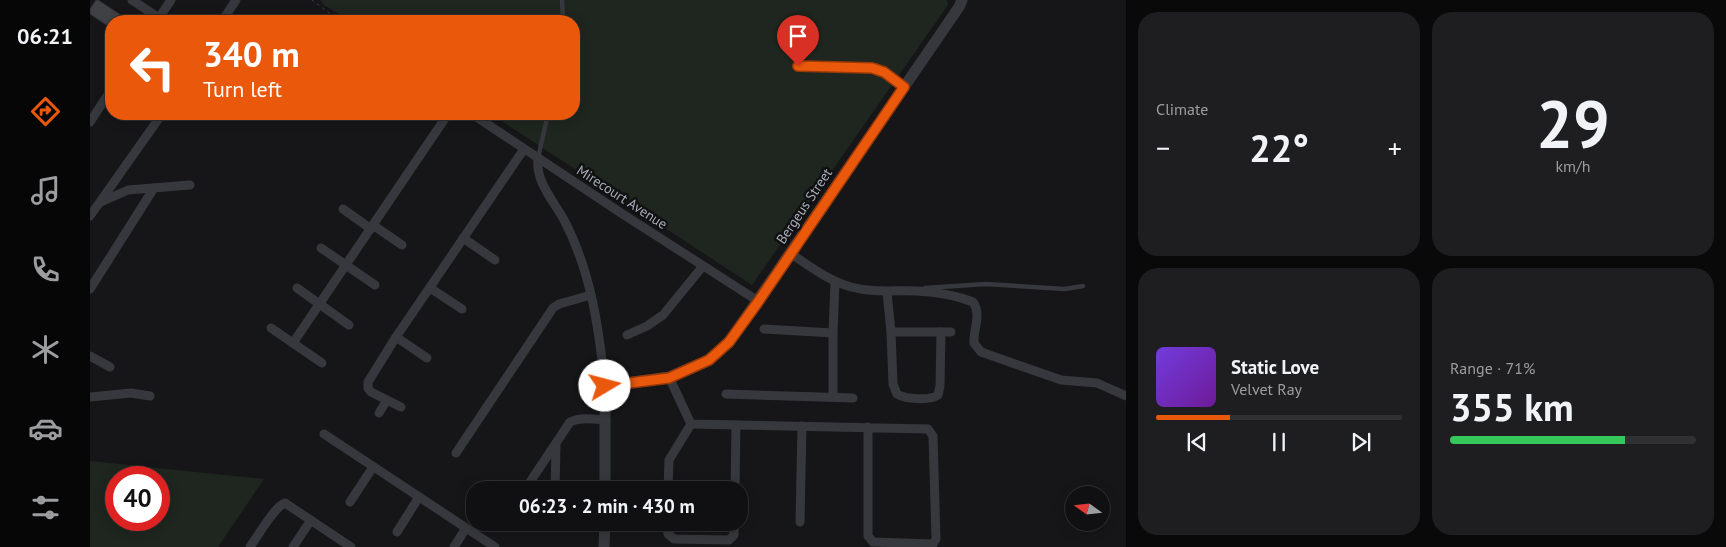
<!DOCTYPE html>
<meta charset="utf-8">
<style>
:root{--surface:#101012;--page:#1e1e20;--text:#f1f3f6;--muted:#9c9d9f;--line:#303032;--accent:#ea580c}
body{margin:0;font-family:"PT Sans",sans-serif;background:var(--page);color:var(--text);height:100vh;display:flex;flex-direction:column;font-size:19px;white-space:nowrap}
*{box-sizing:border-box;margin:0}
p{font-size:16px;color:var(--muted)}
.icon{flex:none;width:28px;height:28px;fill:none;stroke:currentColor;stroke-width:2;stroke-linecap:round;stroke-linejoin:round}
.map{position:relative;flex:1;overflow:hidden}
.sheet{display:flex;flex-direction:column;gap:12px;padding:12px;background:#09090a;width:600px}
.sheet>*{flex:none}
.banner{position:absolute;left:15px;top:15px;width:475px;height:105px;border-radius:20px;box-shadow:0 2px 12px #0003,0 0 0 1px var(--line);background:#ea580c;color:#fff;overflow:hidden}
.needle{width:32px;rotate:285deg}
.controls{position:absolute;left:975px;top:486px;display:grid;gap:10px}
.controls a{display:grid;place-items:center;width:45px;height:45px;border-radius:50%;background:var(--surface);box-shadow:0 2px 12px #0003,0 0 0 1px var(--line);font-size:25px}
.speed{position:absolute;left:15px;top:466px;display:flex;gap:10px;font-size:25px;font-weight:700;text-align:center}
.speed>*{display:grid;place-content:center;width:65px;height:65px;border-radius:50%;background:var(--surface);box-shadow:0 2px 12px #0003,0 0 0 1px var(--line);line-height:1}
.speed .limit{border:8px solid #d22;background:#fff;color:#111}
.pin{position:absolute;display:grid;place-items:center;width:42px;height:42px;color:#fff;margin:-51px -21px;border-radius:50% 50% 50% 0;rotate:-45deg;box-shadow:0 0 5px #0007}
.pin .icon{rotate:45deg}
.me{position:absolute;width:55px;margin:-28px;rotate:82deg;stroke-linejoin:round;filter:drop-shadow(0 0 4px #0008)}
.turn{display:flex;align-items:center;gap:18px;height:105px;padding:0 15px;font-size:22px}
.turn .icon{width:65px;height:65px;stroke-width:2.5}
.turn b{display:block;font-size:35px;line-height:42px}
.big{font-size:38px;font-weight:600;line-height:1.1}
.sheet .widget{flex:1;display:flex;flex-direction:column;justify-content:center;gap:8px;min-width:0;padding:0 18px;border-radius:20px;background:var(--page)}
.sheet .dial{align-items:center;gap:0}
.dial b{font-size:65px;line-height:1}
.song{display:flex;align-items:center;gap:15px}
.cover{width:60px;height:60px;border-radius:8px;background:linear-gradient(135deg,hsl(260 70% 55%),hsl(280 70% 35%))}
.played{height:5px;border-radius:2px;background:linear-gradient(90deg,var(--accent) 30%,var(--line) 30%)}
.keys{display:flex;justify-content:space-around;direction:ltr}
.heat{display:flex;justify-content:space-between;align-items:center;font-size:28px;direction:ltr}
.charge{height:8px;border-radius:4px;background:linear-gradient(90deg,#34c759 71%,var(--line) 0)}
.sheet .tiles{flex:1;display:grid;gap:12px;grid-template-columns:repeat(2,1fr)}
.trip{position:absolute;left:376px;top:481px;width:282px;height:50px;border-radius:20px;background:var(--surface);box-shadow:0 2px 12px #0003,0 0 0 1px var(--line);font-weight:600;line-height:50px;text-align:center}
main{display:flex;flex:1;min-height:0}
.tabs{display:flex;flex-direction:column;width:90px;justify-content:space-around;align-items:center;background:#060607;color:var(--muted)}
.tabs .icon{width:35px;height:35px}
.tabs .selected{color:var(--accent)}
.tabs b{font-size:22px;color:var(--text)}
.map>svg:first-child{display:block}
.green{fill:#1e261f;fill-rule:evenodd}
.building{fill:#404145;stroke:#303034}
.lines{fill:none;stroke-linecap:round;stroke-linejoin:round}
.path{stroke:#3d3f44;stroke-width:1;stroke-dasharray:2.5 4;stroke-linecap:butt}
.service{stroke:#37383d;stroke-width:4.5}
.minor{stroke:#37383d;stroke-width:9}
.tertiary{stroke:#37383d;stroke-width:11}
.route-casing{stroke:#983908;stroke-width:12}
.route{stroke:#ea580c;stroke-width:9}
.labels{text-anchor:middle;dominant-baseline:central;stroke-width:5;stroke-linejoin:round;paint-order:stroke}
.street-label{font-size:14px;fill:#a8adb8;stroke:#111113}
</style>
<main>
<nav class="tabs">
<b>06:21</b>
<svg class="icon selected" aria-label="directions" viewBox="0 0 24 24"><path d="M12 3l9 9-9 9-9-9zM9 14v-3h6M13 9l2 2-2 2"/></svg>
<svg class="icon" aria-label="music" viewBox="0 0 24 24"><path d="M9 18V5l10-2v13"/><circle cx="6" cy="18" r="3"/><circle cx="16" cy="16" r="3"/></svg>
<svg class="icon" aria-label="phone" viewBox="0 0 24 24"><path d="M5 4h4l2 5-3 2q2 4 5 5l2-3 5 2v4C11 20 4 13 5 4z"/></svg>
<svg class="icon" aria-label="climate" viewBox="0 0 24 24"><path d="M12 3v18M4 7l16 10M4 17L20 7"/></svg>
<svg class="icon" aria-label="car" viewBox="0 0 24 24"><path d="M5 17H2v-5l4-1 3-4h7l3 4 3 1v5h-3M9 17h6M6 11h13"/><circle cx="7" cy="17" r="2"/><circle cx="17" cy="17" r="2"/></svg>
<svg class="icon" aria-label="filters" viewBox="0 0 24 24"><path d="M4 7h16M4 17h16"/><circle cx="9" cy="7" r="2"/><circle cx="15" cy="17" r="2"/></svg>
</nav>
<div class="map">
<svg width="1036" height="547" viewBox="0 0 1036 547">
<rect width="100%" height="100%" fill="#161618"/>
<g class="green">
<path d="M230,0h627l1,5 -196,280 -261,-171h83v-93h-224l-26,-16z"/>
<path d="M0,461l174,18 -46,68h-128zM26,478h43v42h-43z"/>
</g>
<path class="building" d="M6,0h2l32,21h-19l-3,5 -18,-12v-5z"/>
<g class="lines">
<path class="path" d="M222,0l28,21"/>
<g class="service">
<path d="M472,0l1,21"/>
<path d="M707,66l75,3 12,2 19,15"/>
<path d="M448,158l10,-44"/>
<path d="M835,288l61,-4 79,5 18,-3"/>
</g>
<g class="minor">
<path d="M42,0l27,18"/>
<path d="M67,21l14,-21"/>
<path d="M132,21l14,-21"/>
<path d="M382,114l149,99 137,88"/>
<path d="M0,122l21,-32"/>
<path d="M448,158c-3,23 15,42 26,62 27,51 35,109 41,166"/>
<path d="M11,202l27,-12 62,-5"/>
<path d="M253,209l28,20"/>
<path d="M0,216l72,-102"/>
<path d="M283,225l29,20"/>
<path d="M373,238l32,22"/>
<path d="M231,248l54,37"/>
<path d="M700,253c19,13 39,28 61,34 22,6 43,3 66,4 19,1 38,4 56,11 9,13 0,27 1,41l7,9 80,28 36,3 29,13"/>
<path d="M207,288l52,37"/>
<path d="M340,288l32,21"/>
<path d="M0,289l64,-101"/>
<path d="M797,292l4,40 2,52 4,10c8,5 33,7 41,1l2,-9 1,-54"/>
<path d="M181,328l51,35"/>
<path d="M674,329l69,4"/>
<path d="M801,332h60"/>
<path d="M537,335l20,-9 16,-11 40,-49"/>
<path d="M306,337l31,21"/>
<path d="M203,343l155,-229"/>
<path d="M0,356l20,11"/>
<path d="M579,377l22,47 237,5 5,7 3,103 -3,5 -60,-2 -5,-6v-109"/>
<path d="M636,394l127,4"/>
<path d="M0,397l41,-4 19,3"/>
<path d="M743,397v-64l2,-51"/>
<path d="M311,407l-30,-15 -3,-4v-6l28,-45 128,-188"/>
<path d="M289,413l8,-13"/>
<path d="M234,434l171,113"/>
<path d="M366,453l97,-145 6,-4 32,-9"/>
<path d="M437,490l3,-8 40,-60c11,-5 24,-3 36,-2"/>
<path d="M465,490l1,-45"/>
<path d="M578,490l1,-30 22,-36"/>
<path d="M645,490l1,-65"/>
<path d="M260,502l23,-35"/>
<path d="M577,522l1,12 6,5 55,1 5,-5v-13"/>
<path d="M710,522l2,-96"/>
<path d="M307,532l22,-35"/>
<path d="M160,547c8,-11 24,-40 35,-44l66,44"/>
<path d="M203,547l18,-27"/>
<path d="M364,547l12,-19"/>
</g>
<g class="tertiary">
<path d="M515,490v-104l64,-9 40,-17 20,-18 230,-335 3,-7"/>
<path d="M514,547l1,-25"/>
</g>
</g>
<g class="lines">
<defs>
<path id="route" d="M515,386l64,-8 40,-18 20,-18 29,-40 146,-215 -20,-15 -12,-4 -74,-2"/>
</defs>
<use href="#route" class="route-casing"/>
<use href="#route" class="route"/>
</g>
<g class="labels">
<g class="street-label">
<text transform="translate(532 197) rotate(33)">Mirecourt Avenue</text>
<text transform="translate(714 206) rotate(-56)">Bergeus Street</text>
</g>
</g>
</svg>
<div class="controls">
<a><svg class="needle" viewBox="-14 -14 28 28"><path d="M0-13l5 13h-10z" fill="#e53935"/><path d="M0 13l5-13h-10z" fill="#9c9d9f"/></svg></a>
</div>
<div class="speed"><div class="limit">40</div></div>
<div class="pin" style="left:708px;top:66px;background:#d93025"><svg class="icon" aria-label="arrive" viewBox="0 0 24 24"><path d="M6 21V4h12l-3 4 3 4H6"/></svg></div>
<svg class="me" style="left:515px;top:386px" viewBox="-20 -20 40 40"><circle r="19" fill="#fff"/><path d="M0-13L10 11 0 6-10 11z" fill="#ea580c"/></svg>
<div class="trip">06:23 · 2 min · 430 m</div>
<div class="banner">
<div class="turn"><svg class="icon" aria-label="left" viewBox="0 0 24 24"><path d="M17 20v-9H6M10 6l-5 5 5 5"/></svg><div><b>340 m</b>Turn left</div></div>
</div>
</div>
<section class="sheet">
<div class="tiles">
<div class="widget"><p>Climate</p>
<div class="heat"><a>−</a><b class="big">22°</b><a>+</a></div>
</div>
<div class="widget dial"><b>29</b><p>km/h</p></div>
<div class="widget">
<div class="song"><i class="cover"></i><div><b>Static Love</b><p>Velvet Ray</p></div></div>
<div class="played"></div>
<div class="keys"><svg class="icon" aria-label="previous" viewBox="0 0 24 24"><path d="M18 5L8 12l10 7zM5 5v14"/></svg><svg class="icon" aria-label="pause" viewBox="0 0 24 24"><path d="M8 5v14M16 5v14"/></svg><svg class="icon" aria-label="next" viewBox="0 0 24 24"><path d="M6 5l10 7-10 7zM19 5v14"/></svg></div>
</div>
<div class="widget"><p>Range · 71%</p><b class="big">355 km</b><div class="charge"></div></div>
</div>
</section>
</main>
